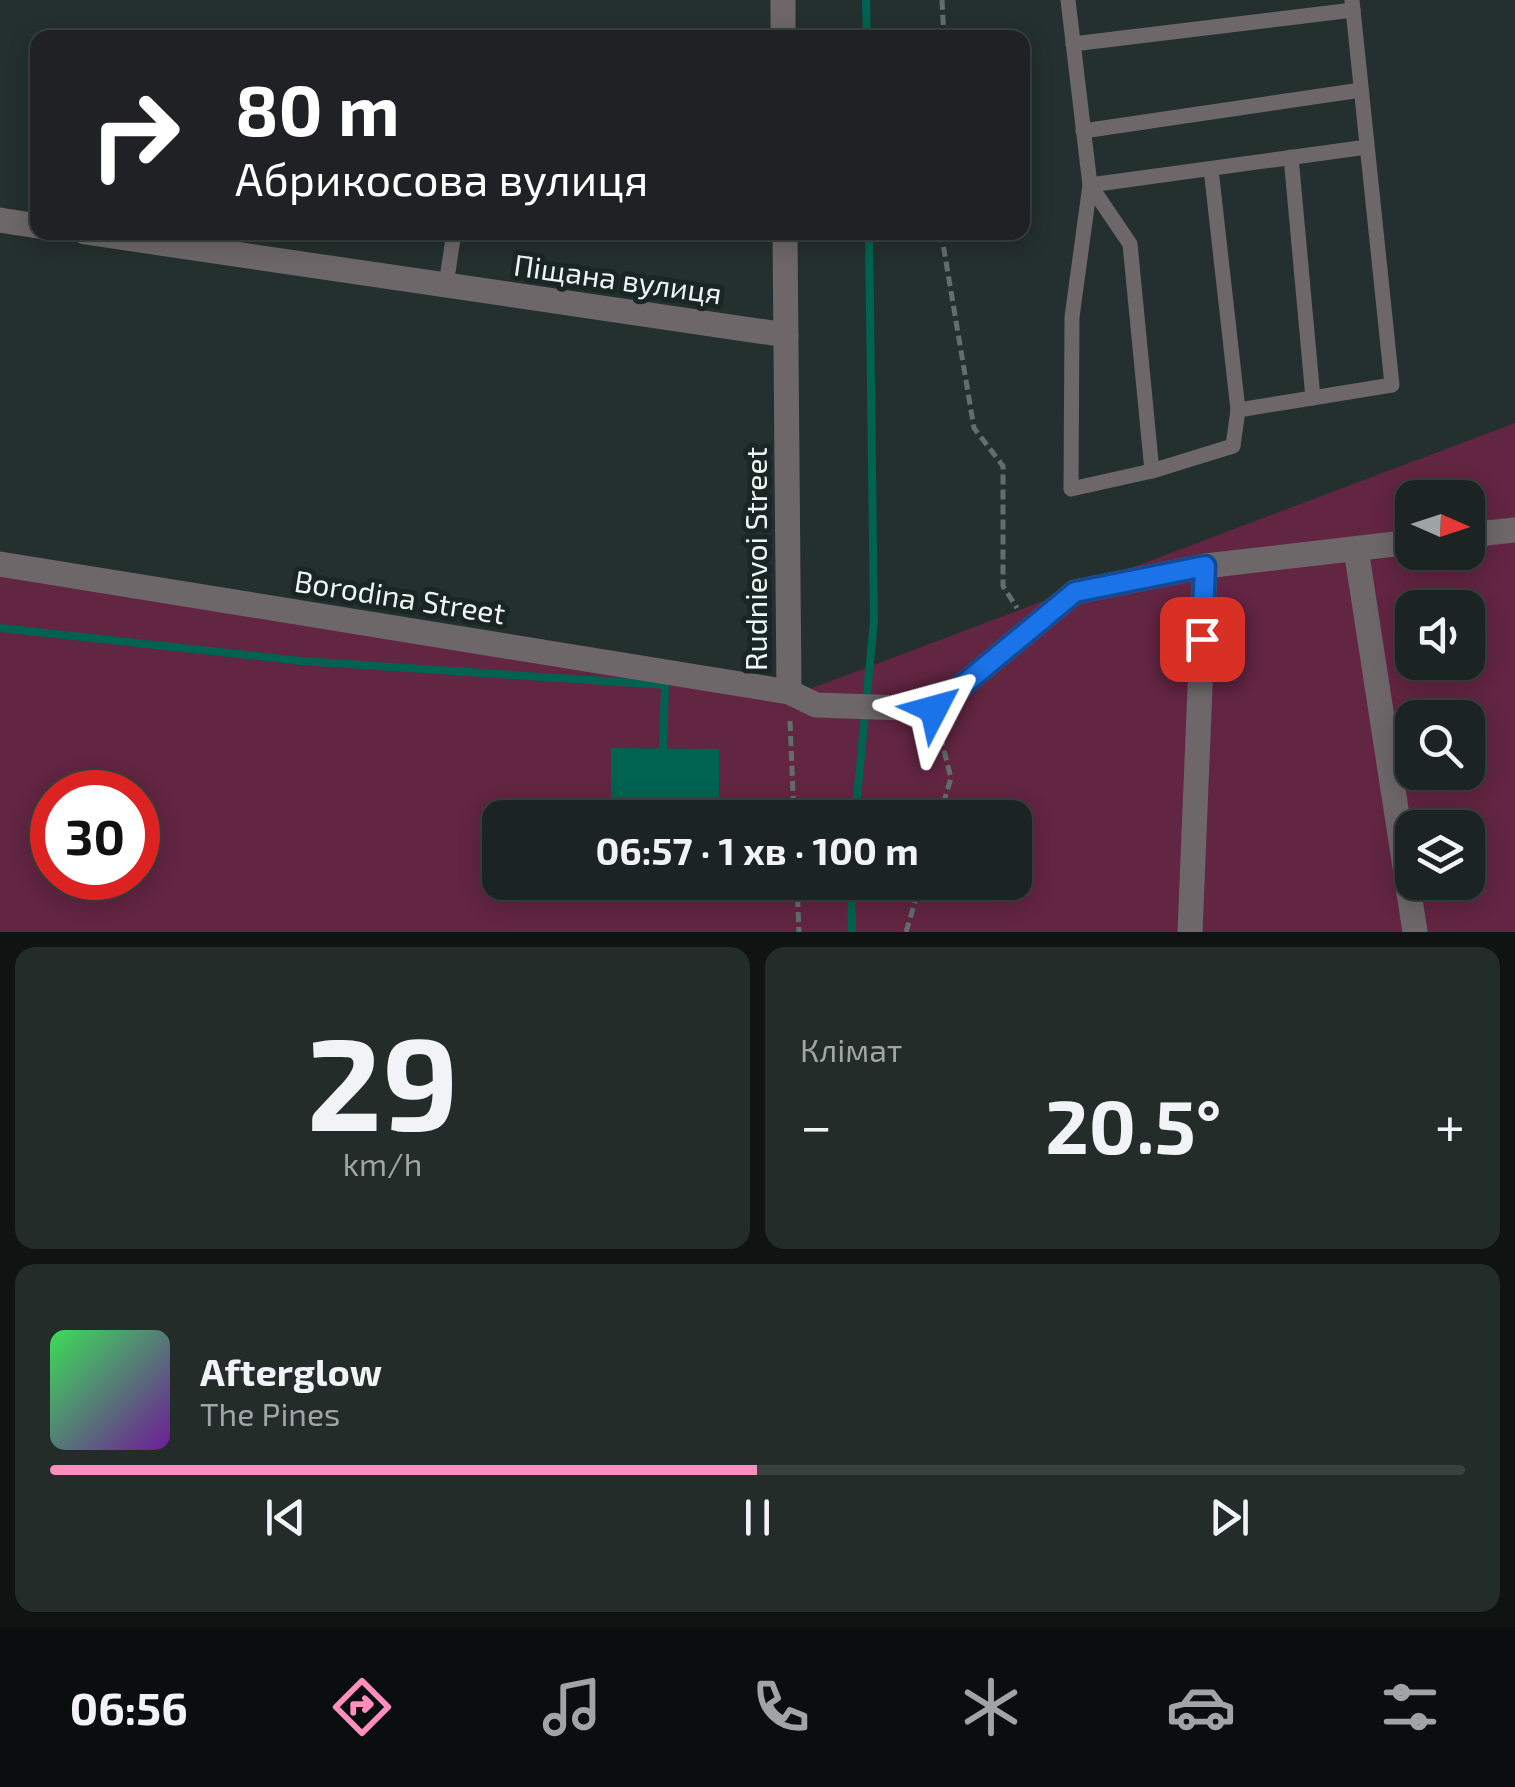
<!DOCTYPE html>
<html lang="uk">
<meta charset="utf-8">
<style>
:root{--surface:#1b2422;--page:#242c2a;--text:#f1f3f6;--muted:#a0a4a5;--line:#394140;--accent:#fd8ebe}
body{margin:0;font-family:"Exo 2",sans-serif;background:var(--page);color:var(--text);height:100vh;display:flex;flex-direction:column;font-size:38px;white-space:nowrap}
*{box-sizing:border-box;margin:0}
p{font-size:32px;color:var(--muted)}
.icon{flex:none;width:55px;height:55px;fill:none;stroke:currentColor;stroke-width:2;stroke-linecap:round;stroke-linejoin:round}
.map{position:relative;height:932px;overflow:hidden}
.sheet{display:flex;flex-direction:column;gap:15px;padding:15px;background:#0f1413;flex:1}
.sheet>*{flex:none}
.guide{position:absolute;left:30px;top:30px;width:1000px;height:210px;border-radius:20px;box-shadow:0 5px 25px #0003,0 0 0 2px var(--line);background:#202124;color:#fff;overflow:hidden}
.needle{width:65px;rotate:93deg}
.buttons{position:absolute;left:1395px;top:480px;display:grid;gap:20px}
.buttons a{display:grid;place-items:center;width:90px;height:90px;border-radius:20px;background:var(--surface);box-shadow:0 5px 25px #0003,0 0 0 2px var(--line);font-size:50px}
.speed{position:absolute;left:30px;top:770px;display:flex;gap:20px;font-size:50px;font-weight:700;text-align:center}
.speed>*{display:grid;place-content:center;width:130px;height:130px;border-radius:50%;background:var(--surface);box-shadow:0 5px 25px #0003,0 0 0 2px var(--line);line-height:1}
.speed .limit{border:15px solid #d22;background:#fff;color:#111}
.pin{position:absolute;display:grid;place-items:center;width:85px;height:85px;color:#fff;margin:-42px;border-radius:20px;box-shadow:0 5px 15px #0006}
.me{position:absolute;width:110px;margin:-55px;rotate:51deg;stroke-linejoin:round;filter:drop-shadow(0 0 8px #0008)}
.turn{display:flex;align-items:center;gap:35px;height:210px;padding:0 40px;font-size:45px}
.turn .icon{width:130px;height:130px;stroke-width:2.5}
.turn b{display:block;font-size:70px;line-height:85px}
.big{font-size:75px;font-weight:700;line-height:1.1}
.sheet .card{flex:1;display:flex;flex-direction:column;justify-content:center;gap:15px;min-width:0;padding:0 35px;border-radius:20px;background:var(--page)}
.sheet .dial{align-items:center;gap:0}
.dial b{font-size:130px;line-height:1}
.song{display:flex;align-items:center;gap:30px}
.cover{width:120px;height:120px;border-radius:15px;background:linear-gradient(135deg,hsl(130 70% 55%),hsl(280 70% 35%))}
.played{height:10px;border-radius:5px;background:linear-gradient(90deg,var(--accent) 50%,var(--line) 50%)}
.keys{display:flex;justify-content:space-around;direction:ltr}
.heat{display:flex;justify-content:space-between;align-items:center;font-size:55px;direction:ltr}
.sheet .tiles{flex:1;display:grid;gap:15px;grid-template-columns:1fr 1fr}
.card:last-child{grid-column:span 2}
.trip{position:absolute;left:482px;top:800px;width:550px;height:100px;border-radius:20px;background:var(--surface);box-shadow:0 5px 25px #0003,0 0 0 2px var(--line);font-weight:700;line-height:100px;text-align:center}
.tab-bar{display:flex;height:160px;justify-content:space-around;align-items:center;background:#0b0e0e;color:var(--muted)}
.tab-bar .icon{width:70px;height:70px}
.tab-bar .active{color:var(--accent)}
.tab-bar b{font-size:45px;color:var(--text)}
.map>svg:first-child{display:block}
.green{fill:#622542;fill-rule:evenodd}
.water{fill:#006250}
.lines{fill:none;stroke-linecap:round;stroke-linejoin:round}
.stream{stroke:#006250;stroke-width:8}
.path{stroke:#636e6b;stroke-width:5;stroke-dasharray:10 5;stroke-linecap:butt}
.service{stroke:#6d6769;stroke-width:15}
.minor{stroke:#6d6769;stroke-width:25}
.route-casing{stroke:#114b97;stroke-width:25}
.route{stroke:#1a73e8;stroke-width:18}
.labels{text-anchor:middle;dominant-baseline:central;stroke-width:10;stroke-linejoin:round;paint-order:stroke}
.street-label{font-size:30px;fill:#edf5f2;stroke:#1a2623}
</style>
<div class="map">
<svg width="1515" height="932" viewBox="0 0 1515 932">
<rect width="100%" height="100%" fill="#24302d"/>
<path class="green" d="M1515,423v509h-1515v-367l786,133zM1412,498h56v54h-56zM1412,608h56v54h-56zM1412,718h56v54h-56zM52,792h86v86h-86zM500,818h515v64h-515zM1412,828h56v54h-56z"/>
<path class="water" d="M611,748l108,1v68h-108z"/>
<g class="lines">
<g class="stream">
<path d="M866,0l1,38"/>
<path d="M0,628l301,33 364,24 -2,63"/>
<path d="M855,818l19,-197 -5,-389"/>
<path d="M851,882l1,50"/>
</g>
<g class="path">
<path d="M942,0l2,38"/>
<path d="M941,232l33,196 29,38v120l14,22"/>
<path d="M790,721l4,97"/>
<path d="M939,818l12,-40 -12,-47"/>
<path d="M797,882l2,50"/>
<path d="M906,932l15,-50"/>
</g>
<g class="service">
<path d="M1068,0l22,185 40,59 22,227"/>
<path d="M1352,0l40,385 -154,25 -5,36 -81,25 -81,18 1,-172 18,-132 277,-38"/>
<path d="M1073,44l280,-34"/>
<path d="M1083,131l278,-41"/>
<path d="M1291,157l22,241"/>
<path d="M1211,169l27,241"/>
<path d="M446,285l8,-53"/>
</g>
<g class="minor">
<path d="M783,0v38"/>
<path d="M0,220l38,6"/>
<path d="M85,232l701,103"/>
<path d="M785,232l4,460 27,13 118,4 141,-117 130,-26 207,-24"/>
<path d="M1468,535l47,-5"/>
<path d="M1356,549l59,383"/>
<path d="M0,564l789,128"/>
<path d="M1190,932l15,-366"/>
</g>
</g>
<g class="lines">
<defs>
<path id="route" d="M934,709l141,-117 130,-26 -3,73"/>
</defs>
<use href="#route" class="route-casing"/>
<use href="#route" class="route"/>
</g>
<g class="labels">
<g class="street-label">
<text transform="translate(618 278) rotate(8)">Піщана вулиця</text>
<text transform="translate(755 559) rotate(-90)">Rudnievoi Street</text>
<text transform="translate(400 596) rotate(9)">Borodina Street</text>
</g>
</g>
</svg>
<div class="buttons">
<a><svg class="needle" viewBox="-14 -14 28 28"><path d="M0-13l5 13h-10z" fill="#e53935"/><path d="M0 13l5-13h-10z" fill="#a0a4a5"/></svg></a>
<a><svg class="icon" aria-label="sound" viewBox="0 0 24 24"><path d="M4 9h4l5-4v14l-5-4H4zM17 9q2 3 0 6"/></svg></a>
<a><svg class="icon" aria-label="search" viewBox="0 0 24 24"><circle cx="10" cy="10" r="6"/><path d="M15 15l6 6"/></svg></a>
<a><svg class="icon" aria-label="layers" viewBox="0 0 24 24"><path d="M12 4l9 5-9 5-9-5zM3 14l9 5 9-5"/></svg></a>
</div>
<div class="speed"><div class="limit">30</div></div>
<div class="pin" style="left:1202px;top:639px;background:#d93025"><svg class="icon" aria-label="arrive" viewBox="0 0 24 24"><path d="M6 21V4h12l-3 4 3 4H6"/></svg></div>
<svg class="me" style="left:934px;top:709px" viewBox="-20 -20 40 40"><path d="M0-17L14 15 0 8-14 15z" fill="#1a73e8" stroke="#fff" stroke-width="4"/></svg>
<div class="trip">06:57 · 1 хв · 100 m</div>
<div class="guide">
<div class="turn"><svg class="icon" aria-label="right" viewBox="0 0 24 24"><path d="M7 20v-9h11M14 6l5 5-5 5"/></svg><div><b>80 m</b>Абрикосова вулиця</div></div>
</div>
</div>
<section class="sheet">
<div class="tiles">
<div class="card dial"><b>29</b><p>km/h</p></div>
<div class="card"><p>Клімат</p>
<div class="heat"><a>−</a><b class="big">20.5°</b><a>+</a></div>
</div>
<div class="card">
<div class="song"><i class="cover"></i><div><b>Afterglow</b><p>The Pines</p></div></div>
<div class="played"></div>
<div class="keys"><svg class="icon" aria-label="previous" viewBox="0 0 24 24"><path d="M18 5L8 12l10 7zM5 5v14"/></svg><svg class="icon" aria-label="pause" viewBox="0 0 24 24"><path d="M8 5v14M16 5v14"/></svg><svg class="icon" aria-label="next" viewBox="0 0 24 24"><path d="M6 5l10 7-10 7zM19 5v14"/></svg></div>
</div>
</div>
</section>
<nav class="tab-bar">
<b>06:56</b>
<svg class="icon active" aria-label="directions" viewBox="0 0 24 24"><path d="M12 3l9 9-9 9-9-9zM9 14v-3h6M13 9l2 2-2 2"/></svg>
<svg class="icon" aria-label="music" viewBox="0 0 24 24"><path d="M9 18V5l10-2v13"/><circle cx="6" cy="18" r="3"/><circle cx="16" cy="16" r="3"/></svg>
<svg class="icon" aria-label="phone" viewBox="0 0 24 24"><path d="M5 4h4l2 5-3 2q2 4 5 5l2-3 5 2v4C11 20 4 13 5 4z"/></svg>
<svg class="icon" aria-label="climate" viewBox="0 0 24 24"><path d="M12 3v18M4 7l16 10M4 17L20 7"/></svg>
<svg class="icon" aria-label="car" viewBox="0 0 24 24"><path d="M5 17H2v-5l4-1 3-4h7l3 4 3 1v5h-3M9 17h6M6 11h13"/><circle cx="7" cy="17" r="2"/><circle cx="17" cy="17" r="2"/></svg>
<svg class="icon" aria-label="filters" viewBox="0 0 24 24"><path d="M4 7h16M4 17h16"/><circle cx="9" cy="7" r="2"/><circle cx="15" cy="17" r="2"/></svg>
</nav>
